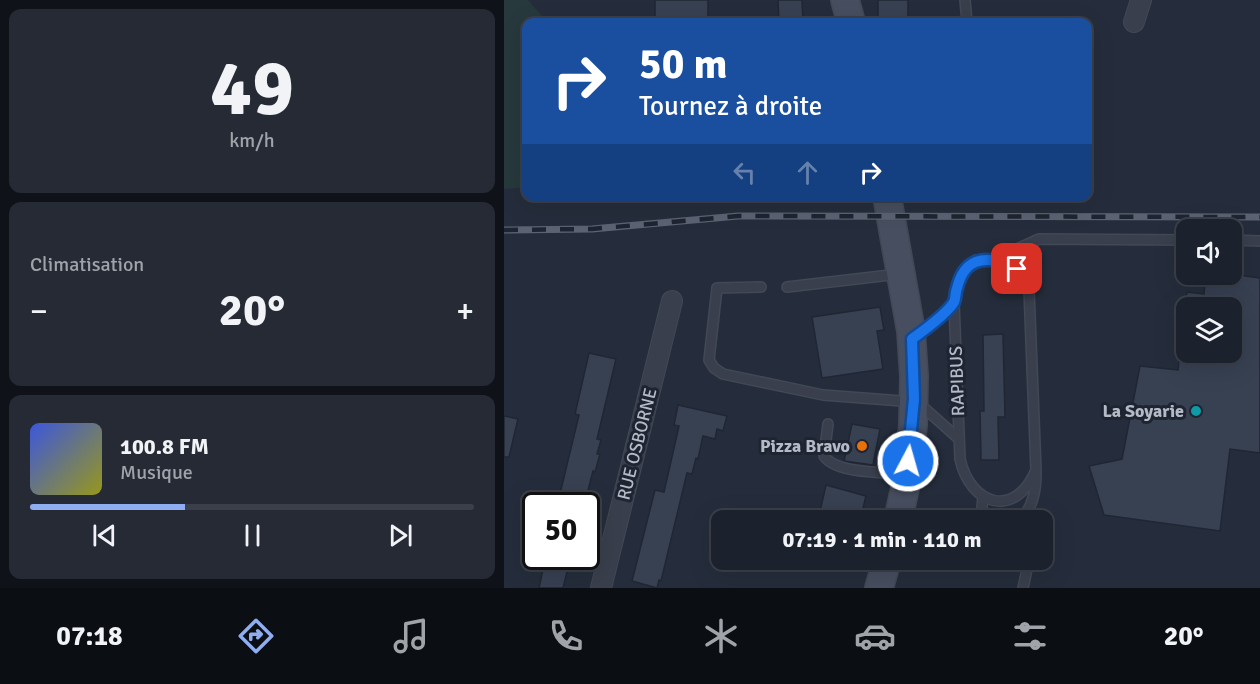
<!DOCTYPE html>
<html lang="fr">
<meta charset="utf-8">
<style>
:root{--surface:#1c222d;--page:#252a35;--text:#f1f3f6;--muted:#a0a4aa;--line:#3a3f49;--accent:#8faef2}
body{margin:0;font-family:Signika,sans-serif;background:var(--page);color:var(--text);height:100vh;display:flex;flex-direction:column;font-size:22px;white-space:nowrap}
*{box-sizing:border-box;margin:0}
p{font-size:20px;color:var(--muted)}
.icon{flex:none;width:33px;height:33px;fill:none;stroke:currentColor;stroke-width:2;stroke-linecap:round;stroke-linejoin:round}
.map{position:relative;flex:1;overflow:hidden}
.sheet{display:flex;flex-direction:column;gap:9px;padding:9px;background:#0f1319;width:504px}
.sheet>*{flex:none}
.hud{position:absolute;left:18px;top:18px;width:570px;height:183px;border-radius:12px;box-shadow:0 6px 24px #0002,0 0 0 2px var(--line);background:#1a4fa0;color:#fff;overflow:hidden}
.fabs{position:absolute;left:672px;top:219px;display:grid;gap:12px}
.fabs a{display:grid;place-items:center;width:66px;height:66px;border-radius:12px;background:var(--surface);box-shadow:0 6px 24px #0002,0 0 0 2px var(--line);font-size:30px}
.speed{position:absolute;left:18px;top:492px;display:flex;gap:12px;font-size:30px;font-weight:700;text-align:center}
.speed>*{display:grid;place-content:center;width:78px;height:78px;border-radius:50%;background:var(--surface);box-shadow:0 6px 24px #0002,0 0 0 2px var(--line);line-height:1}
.speed .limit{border:3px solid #111;border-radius:9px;background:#fff;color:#111}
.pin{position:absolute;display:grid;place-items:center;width:51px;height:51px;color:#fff;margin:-26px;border-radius:12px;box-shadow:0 3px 9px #0006}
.me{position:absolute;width:66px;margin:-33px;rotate:6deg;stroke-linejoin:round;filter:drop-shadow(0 0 4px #0008)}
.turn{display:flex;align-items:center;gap:21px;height:126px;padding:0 18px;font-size:27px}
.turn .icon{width:78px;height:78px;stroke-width:2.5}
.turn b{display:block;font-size:42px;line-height:51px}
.lanes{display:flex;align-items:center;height:57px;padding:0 18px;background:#0003;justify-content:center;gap:30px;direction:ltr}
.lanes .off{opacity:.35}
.big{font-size:45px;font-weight:800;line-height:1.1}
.sheet .tile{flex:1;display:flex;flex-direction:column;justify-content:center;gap:9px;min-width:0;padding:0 21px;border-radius:12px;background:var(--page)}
.sheet .dial{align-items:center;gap:0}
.dial b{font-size:78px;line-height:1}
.song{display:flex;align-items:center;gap:18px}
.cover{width:72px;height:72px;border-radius:9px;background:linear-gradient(135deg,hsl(230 70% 55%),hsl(60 70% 35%))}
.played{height:6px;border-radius:3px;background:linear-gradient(90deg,var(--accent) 35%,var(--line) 35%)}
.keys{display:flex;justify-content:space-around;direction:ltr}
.heat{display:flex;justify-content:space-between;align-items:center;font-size:33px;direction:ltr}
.trip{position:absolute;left:207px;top:510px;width:342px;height:60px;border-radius:12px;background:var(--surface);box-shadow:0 6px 24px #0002,0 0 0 2px var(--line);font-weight:800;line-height:60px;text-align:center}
.dock{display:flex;height:96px;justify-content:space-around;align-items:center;background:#0b0e12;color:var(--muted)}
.dock .icon{width:42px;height:42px}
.dock .selected{color:var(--accent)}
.dock b{font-size:27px;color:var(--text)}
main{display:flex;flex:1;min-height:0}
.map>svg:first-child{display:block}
.green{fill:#27393d}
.building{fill:#374152;stroke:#202633;stroke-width:1.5}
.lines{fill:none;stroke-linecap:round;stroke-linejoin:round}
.lane-casing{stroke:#424855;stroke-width:12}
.street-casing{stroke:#424855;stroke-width:22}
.secondary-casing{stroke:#424855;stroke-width:30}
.lane{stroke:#393f4c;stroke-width:9}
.street{stroke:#393f4c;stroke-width:20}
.secondary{stroke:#474e5f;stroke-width:27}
.rail-casing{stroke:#5b6373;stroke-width:7}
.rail{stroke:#1e2431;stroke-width:4.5;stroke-dasharray:14;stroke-linecap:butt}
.route-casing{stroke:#114b97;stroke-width:15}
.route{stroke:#1a73e8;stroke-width:10}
.culture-dot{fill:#0f9aa8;stroke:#1e2431;stroke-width:2}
.food-dot{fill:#e8710a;stroke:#1e2431;stroke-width:2}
.labels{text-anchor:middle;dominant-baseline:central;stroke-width:6;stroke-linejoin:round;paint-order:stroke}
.street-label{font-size:18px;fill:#b5bac7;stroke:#1e2431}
.poi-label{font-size:18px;font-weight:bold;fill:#b5bac7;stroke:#1e2431;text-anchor:end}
</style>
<main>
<section class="sheet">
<div class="tile dial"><b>49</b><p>km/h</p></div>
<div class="tile"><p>Climatisation</p>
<div class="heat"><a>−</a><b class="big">20°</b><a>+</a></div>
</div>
<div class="tile">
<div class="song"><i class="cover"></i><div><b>100.8 FM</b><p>Musique</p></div></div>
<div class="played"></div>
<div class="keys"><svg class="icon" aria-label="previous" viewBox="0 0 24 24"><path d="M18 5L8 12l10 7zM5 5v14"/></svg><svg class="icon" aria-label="pause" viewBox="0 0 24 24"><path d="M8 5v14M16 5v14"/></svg><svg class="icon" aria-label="next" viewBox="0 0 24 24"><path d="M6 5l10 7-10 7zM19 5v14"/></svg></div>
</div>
</section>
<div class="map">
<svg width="756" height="588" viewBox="0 0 756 588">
<rect width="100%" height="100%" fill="#252d3c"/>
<path class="green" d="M0,0h24l19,22h-21v165l-22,2z"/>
<g class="building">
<path d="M151,0h53v19h-11l1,3h-43z"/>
<path d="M274,0h24l1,22h-24z"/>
<rect x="374" y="0" width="30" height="22"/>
<path d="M702,274h24l30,4v175l-30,-4 -10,82 -116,-16 -15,-49 33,-7 18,-93 38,4 2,-18h52v-44h-47l2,-16 17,2z"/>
<path d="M376,307l4,23 -7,1 6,38 -61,9 -10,-61z"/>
<path d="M499,334l2,83h-7l1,43h-18l-1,-49h4l-1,-76z"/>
<path d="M85,353l27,6 -19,80 4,1 -4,14h3l-5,18 -2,-1 -9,35h-27l22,-91 -4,-1z"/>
<path d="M174,405l49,11 -4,15 -6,-2 -2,10 -12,-3 -5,23 -2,-1 -4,16 -5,-1 -26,108 -2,-1 -2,8 -25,-7 23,-91 9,2 15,-66 -5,-1z"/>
<path d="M0,416l14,3 -9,38h-5z"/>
<path d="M348,424l28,5 -7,36 -29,-4z"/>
<path d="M322,485l40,11 -6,24h-42z"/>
<path d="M42,556h25l-8,32h-24z"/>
</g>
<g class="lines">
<defs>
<g id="lane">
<path d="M461,0l2,22"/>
<path d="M728,240l28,1"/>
<path d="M472,260c26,0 46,1 53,30l7,180c-21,50 -66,35 -76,-11l-6,-157c3,-16 7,-32 22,-42z"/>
<path d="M504,262l11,-14 20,-9 147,1"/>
<path d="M257,287l-44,1 -8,72 5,8 9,6 100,21 79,6 12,-2 45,40"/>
<path d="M283,287l112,-13"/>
<path d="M410,337l15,-10 25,-25"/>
<path d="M324,424l-4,32c12,18 61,16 81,18"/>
<path d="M398,516l22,4"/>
<path d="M477,520l2,-24"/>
<path d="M517,520c12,-14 15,-29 15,-47"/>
<path d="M519,588l6,-28"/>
</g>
<g id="street">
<path d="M630,22l7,-22"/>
<path d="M97,588l71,-287"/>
</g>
<g id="secondary">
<path d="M341,0l6,22"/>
<path d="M383,196l24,135 3,45 -1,49 -6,54 -9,41"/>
<path d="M375,588l8,-28"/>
</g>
</defs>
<use href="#lane" class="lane-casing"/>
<use href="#street" class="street-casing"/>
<use href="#secondary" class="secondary-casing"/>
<use href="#lane" class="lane"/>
<use href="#street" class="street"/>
<use href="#secondary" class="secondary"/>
<defs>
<path id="rail" d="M0,230l88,-1 146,-13 522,1"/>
</defs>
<use href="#rail" class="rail-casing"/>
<use href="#rail" class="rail"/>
</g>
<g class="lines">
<defs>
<path id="route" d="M404,461l6,-62 -2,-60c11,-8 35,-25 42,-37 2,-4 1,-9 3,-14 4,-16 12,-28 30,-28 13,0 20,2 30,9"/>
</defs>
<use href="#route" class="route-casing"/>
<use href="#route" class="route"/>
</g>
<circle class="culture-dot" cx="692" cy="411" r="6"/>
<circle class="food-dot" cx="358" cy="446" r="6"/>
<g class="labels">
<g class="street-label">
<text transform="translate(453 381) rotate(-92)">RAPIBUS</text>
<text transform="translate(133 444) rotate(-76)">RUE OSBORNE</text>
</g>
<g class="poi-label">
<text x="680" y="411">La Soyarie</text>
<text x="346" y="446">Pizza Bravo</text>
</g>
</g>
</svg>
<div class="fabs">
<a><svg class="icon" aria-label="sound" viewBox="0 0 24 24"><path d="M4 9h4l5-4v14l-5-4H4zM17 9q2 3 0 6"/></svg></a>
<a><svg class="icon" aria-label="layers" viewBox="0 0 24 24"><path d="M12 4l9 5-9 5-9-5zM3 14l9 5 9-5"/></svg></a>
</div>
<div class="speed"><div class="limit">50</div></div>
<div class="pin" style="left:513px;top:269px;background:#d93025"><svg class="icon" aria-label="arrive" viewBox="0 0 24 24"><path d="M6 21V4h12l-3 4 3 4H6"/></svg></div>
<svg class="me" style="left:404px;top:461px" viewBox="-20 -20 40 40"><circle r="17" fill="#1a73e8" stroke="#fff" stroke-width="3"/><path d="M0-11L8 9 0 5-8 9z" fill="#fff"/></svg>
<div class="trip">07:19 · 1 min · 110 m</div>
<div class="hud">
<div class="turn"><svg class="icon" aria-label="right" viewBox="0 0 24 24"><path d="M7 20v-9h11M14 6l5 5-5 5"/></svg><div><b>50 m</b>Tournez à droite</div></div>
<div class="lanes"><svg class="icon off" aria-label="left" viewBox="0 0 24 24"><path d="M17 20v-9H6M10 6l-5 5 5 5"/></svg><svg class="icon off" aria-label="ahead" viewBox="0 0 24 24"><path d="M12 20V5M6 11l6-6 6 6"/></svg><svg class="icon" aria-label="right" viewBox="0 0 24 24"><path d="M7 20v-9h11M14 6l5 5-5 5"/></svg></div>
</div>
</div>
</main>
<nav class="dock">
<b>07:18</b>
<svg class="icon selected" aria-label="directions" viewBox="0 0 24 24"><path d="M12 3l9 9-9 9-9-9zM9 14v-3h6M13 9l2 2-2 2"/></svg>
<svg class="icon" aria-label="music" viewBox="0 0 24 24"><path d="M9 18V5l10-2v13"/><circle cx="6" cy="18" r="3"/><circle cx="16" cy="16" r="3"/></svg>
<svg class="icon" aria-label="phone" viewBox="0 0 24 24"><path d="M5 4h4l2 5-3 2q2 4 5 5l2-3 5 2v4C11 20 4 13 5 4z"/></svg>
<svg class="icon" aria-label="climate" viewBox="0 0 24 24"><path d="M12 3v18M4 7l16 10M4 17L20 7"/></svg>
<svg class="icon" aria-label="car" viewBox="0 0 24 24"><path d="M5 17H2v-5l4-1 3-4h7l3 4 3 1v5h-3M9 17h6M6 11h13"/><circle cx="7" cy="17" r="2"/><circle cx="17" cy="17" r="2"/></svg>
<svg class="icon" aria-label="filters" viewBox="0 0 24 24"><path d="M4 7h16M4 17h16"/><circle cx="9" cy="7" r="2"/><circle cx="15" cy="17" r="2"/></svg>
<b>20°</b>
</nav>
